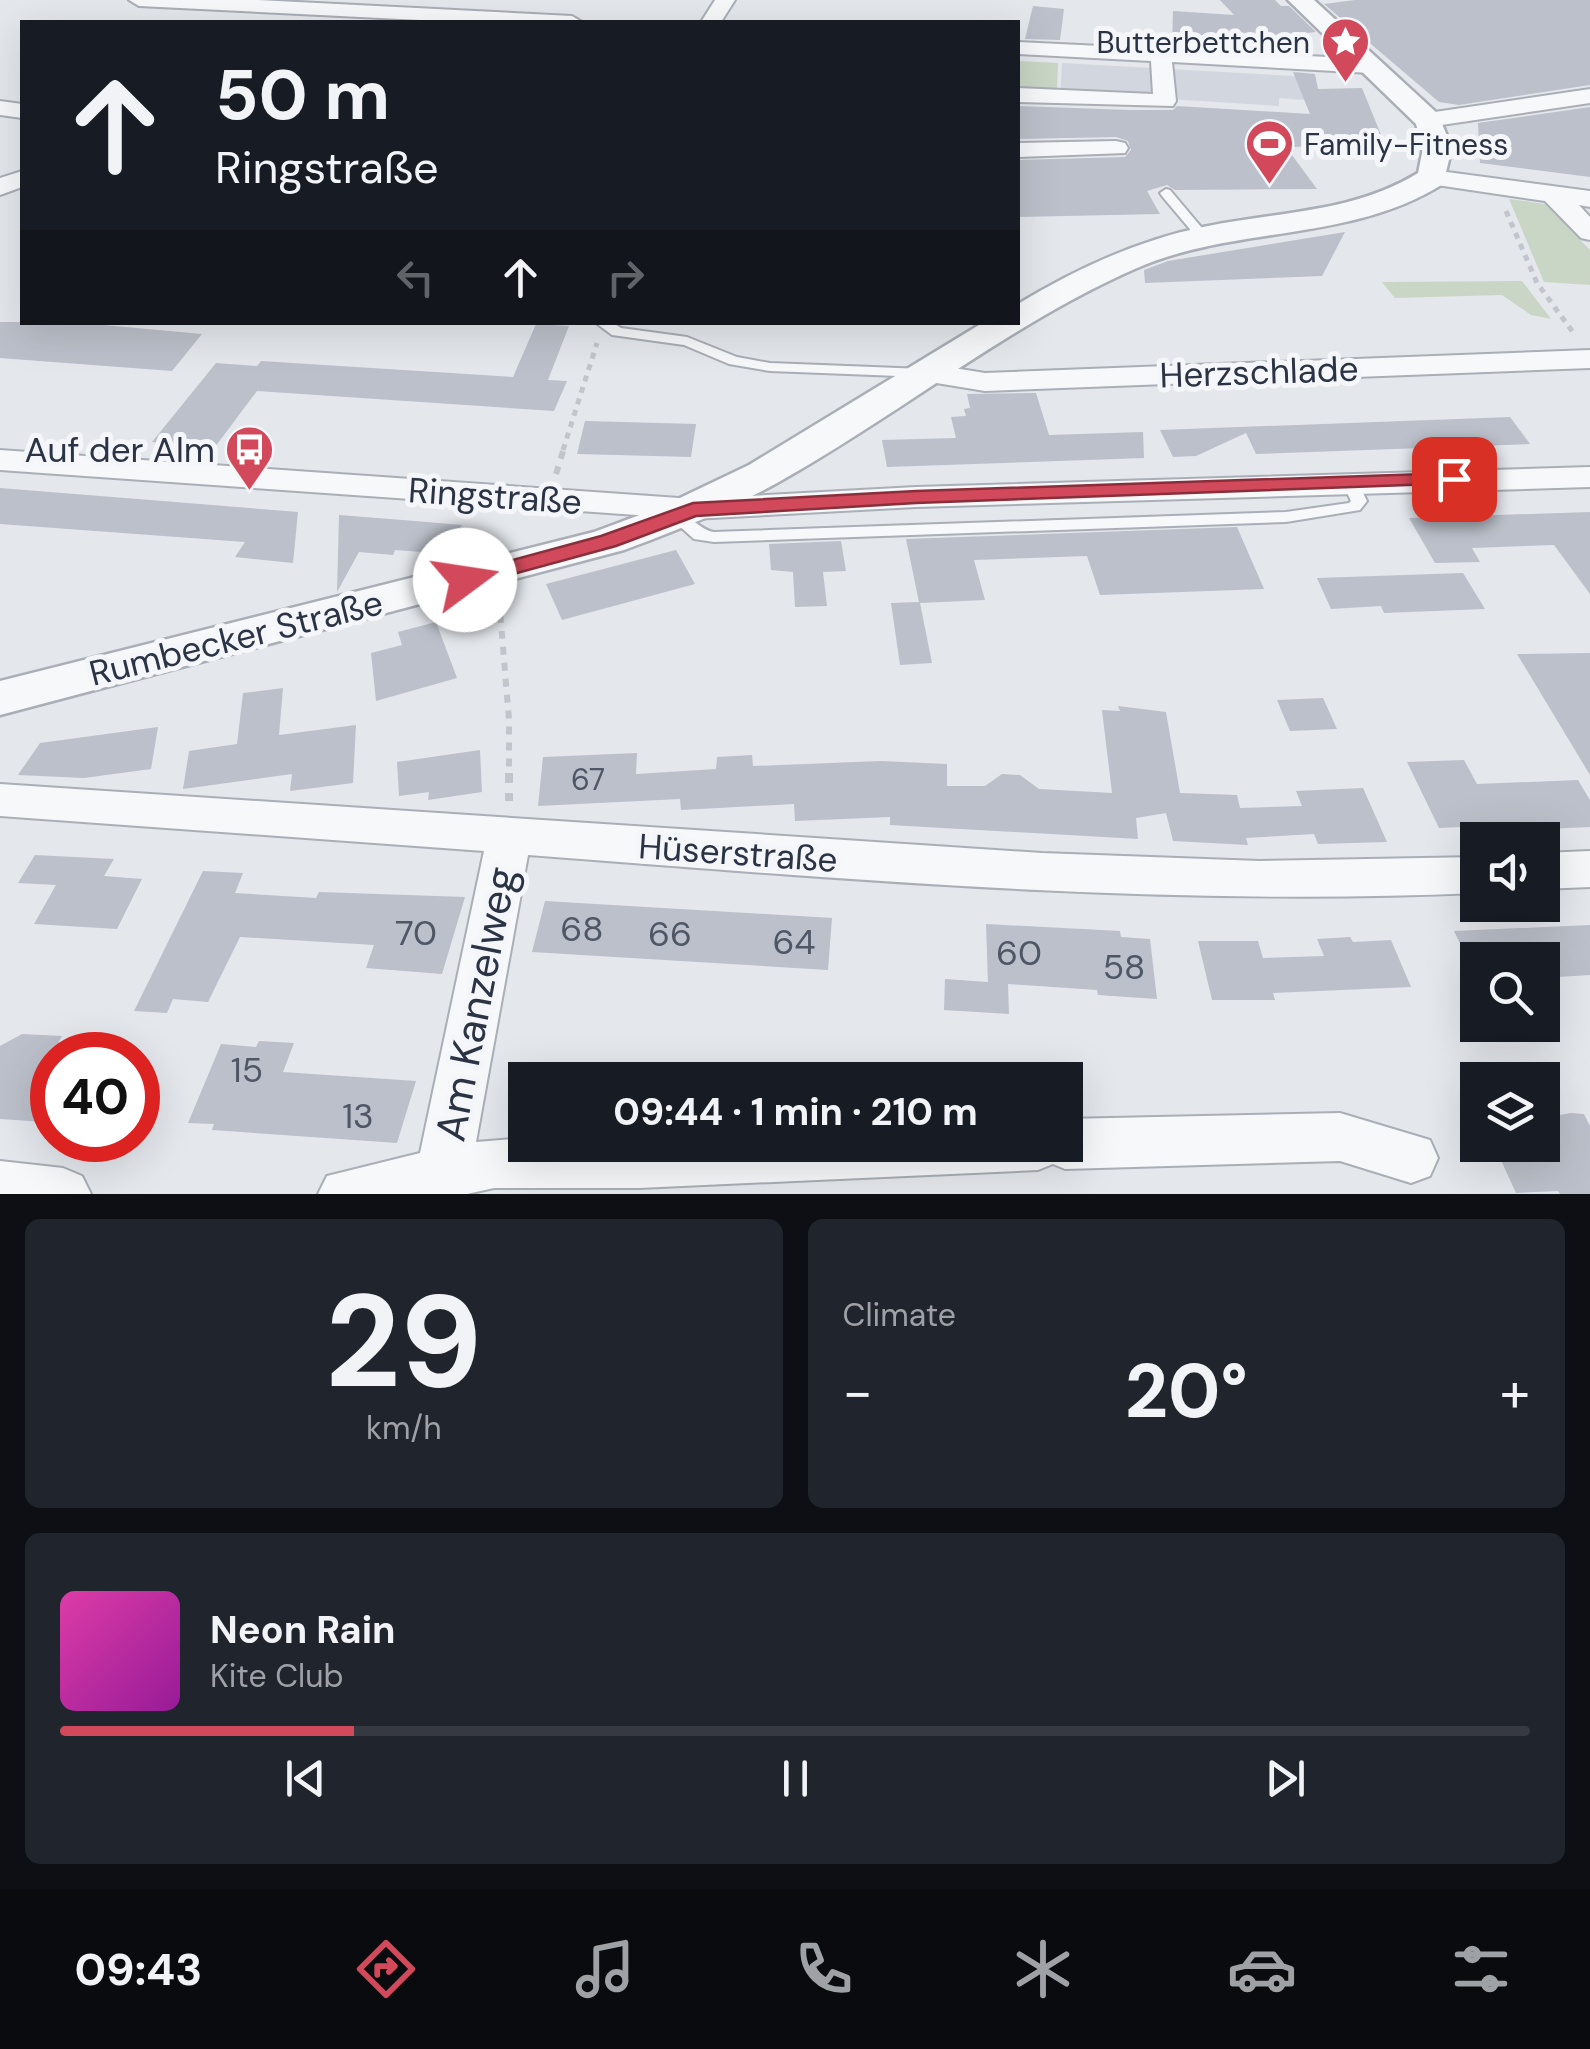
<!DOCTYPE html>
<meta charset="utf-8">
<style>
:root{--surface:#171b24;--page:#20242c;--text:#f1f3f6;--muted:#9ea1a6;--line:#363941;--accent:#d1495b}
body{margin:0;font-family:"DM Sans",sans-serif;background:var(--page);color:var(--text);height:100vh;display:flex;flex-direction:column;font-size:38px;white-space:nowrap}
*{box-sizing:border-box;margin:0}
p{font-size:32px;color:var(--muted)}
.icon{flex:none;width:55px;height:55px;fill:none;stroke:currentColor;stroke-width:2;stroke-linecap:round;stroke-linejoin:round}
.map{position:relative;height:1194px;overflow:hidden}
.panel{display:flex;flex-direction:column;gap:25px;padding:25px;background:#0d0f14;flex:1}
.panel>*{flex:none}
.top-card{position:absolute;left:20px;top:20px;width:1000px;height:305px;border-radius:0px;box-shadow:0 10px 40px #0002;background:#171b24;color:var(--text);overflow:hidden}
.controls{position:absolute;left:1460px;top:822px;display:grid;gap:20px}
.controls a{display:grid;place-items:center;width:100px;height:100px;border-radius:0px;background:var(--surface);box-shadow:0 10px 40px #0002;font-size:50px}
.speed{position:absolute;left:30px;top:1032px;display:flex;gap:20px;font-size:50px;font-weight:700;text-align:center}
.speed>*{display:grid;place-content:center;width:130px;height:130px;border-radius:50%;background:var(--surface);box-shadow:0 10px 40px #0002;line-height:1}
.speed .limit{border:15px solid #d22;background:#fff;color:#111}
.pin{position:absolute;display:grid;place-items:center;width:85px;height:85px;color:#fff;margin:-42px;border-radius:20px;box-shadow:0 5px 15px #0006}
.me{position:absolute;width:110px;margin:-55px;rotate:76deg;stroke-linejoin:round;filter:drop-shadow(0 0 8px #0008)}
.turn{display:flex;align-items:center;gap:35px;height:210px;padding:0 30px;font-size:45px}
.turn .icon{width:130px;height:130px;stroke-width:2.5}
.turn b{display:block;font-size:70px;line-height:85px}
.lanes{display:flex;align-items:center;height:95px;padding:0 30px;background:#0003;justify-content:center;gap:50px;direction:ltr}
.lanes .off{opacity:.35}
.big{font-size:75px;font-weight:700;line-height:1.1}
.panel .tile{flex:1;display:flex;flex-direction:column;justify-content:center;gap:15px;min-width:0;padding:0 35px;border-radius:15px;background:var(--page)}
.panel .dial{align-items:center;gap:0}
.dial b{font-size:130px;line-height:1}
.song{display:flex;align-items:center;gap:30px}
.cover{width:120px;height:120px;border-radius:15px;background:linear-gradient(135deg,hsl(320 70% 55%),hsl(300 70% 35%))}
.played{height:10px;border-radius:5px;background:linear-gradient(90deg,var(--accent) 20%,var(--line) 20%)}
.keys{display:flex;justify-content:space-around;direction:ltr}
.heat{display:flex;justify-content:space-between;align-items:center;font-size:55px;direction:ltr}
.panel .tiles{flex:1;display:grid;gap:25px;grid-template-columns:1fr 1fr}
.tile:last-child{grid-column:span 2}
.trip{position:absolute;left:508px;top:1062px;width:575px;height:100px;border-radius:0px;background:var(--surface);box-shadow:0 10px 40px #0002;font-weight:700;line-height:100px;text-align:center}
.dock{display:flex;height:160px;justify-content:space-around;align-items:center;background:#090b0e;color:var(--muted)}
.dock .icon{width:70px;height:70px}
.dock .selected{color:var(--accent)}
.dock b{font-size:45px;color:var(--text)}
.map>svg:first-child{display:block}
.built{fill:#d2d6de}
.green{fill:#c9d6c5}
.building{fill:#bbc0ca}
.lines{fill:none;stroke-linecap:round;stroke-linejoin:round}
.service-casing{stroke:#a9aeb7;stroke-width:4}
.minor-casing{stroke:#a9aeb7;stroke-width:4}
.tertiary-casing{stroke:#a9aeb7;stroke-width:5}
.path-far2{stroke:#c2c5cb;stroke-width:5;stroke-dasharray:6 6;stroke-linecap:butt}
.path-far1{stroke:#c2c5cb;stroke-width:6;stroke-dasharray:8 8;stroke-linecap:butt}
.path{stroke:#c2c5cb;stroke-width:8;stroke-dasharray:10 10;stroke-linecap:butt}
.service{fill:#f7f8fa;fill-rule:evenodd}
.minor{fill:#f7f8fa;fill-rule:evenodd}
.tertiary{fill:#f7f8fa;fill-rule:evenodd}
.route{fill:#d1495b;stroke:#882f3b;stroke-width:2.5}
.labels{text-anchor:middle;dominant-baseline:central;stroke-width:10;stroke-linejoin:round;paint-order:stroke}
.far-poi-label{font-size:30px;fill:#2b3445;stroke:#f4f6f9;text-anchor:end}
.number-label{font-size:30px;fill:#4f5766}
.street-label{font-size:35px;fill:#2b3445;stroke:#f4f6f9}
.poi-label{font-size:35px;fill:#2b3445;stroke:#f4f6f9;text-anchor:end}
.near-number-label{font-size:35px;fill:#4f5766}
.near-street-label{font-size:42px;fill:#2b3445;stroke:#f4f6f9}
</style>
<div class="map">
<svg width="1590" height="1194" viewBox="0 0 1590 1194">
<rect width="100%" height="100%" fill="#e4e7ec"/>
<path class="built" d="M1062,63l250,14 6,24 -39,-3v8l-142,-9 -77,2z"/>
<g class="green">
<path d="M1018,61l40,2 -1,26 -39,-2z"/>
<path d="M1509,199l36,5 45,46v35l-46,-3z"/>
<path d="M1522,281l29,38 -20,-4 -29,-20 -107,3 -13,-16z"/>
</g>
<g class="building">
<path d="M1220,0h55l6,6h8l27,26 -9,1 4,19 -139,-6 1,-35 61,4z"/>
<path d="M1355,0h235v85l-131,20 -20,-3 -115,-98z"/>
<path d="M1033,6l31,3 -4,31 -35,-1z"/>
<path d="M1293,72l22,2 3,15 44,-1 26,64 -48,-6 -54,1 31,42 -142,1 -8,-5 -20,6 13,23 -142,3v-57l107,-3 6,-7 -3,-9 -12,-4 -98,2v-33l112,4h43l4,-4 133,8z"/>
<path d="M1590,107v70l-110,-14 -2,-40z"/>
<path d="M1345,232l-23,44 -177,7 -1,-13 24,-9z"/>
<path d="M0,322h70l132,12 -30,37 -172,-13z"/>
<path d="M536,324l33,2 -21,54 19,1 -13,30 -297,-20 -42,56 -63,-5 64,-79 41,3 4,-5 252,16z"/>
<path d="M1036,393l13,42 94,-3 1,26 -257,9 -5,-27 74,-2 -5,-21 15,-1 -2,-7 6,-1 -3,-14z"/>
<path d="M1510,417l20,27 -274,10 -10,-21 -50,23 -23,1 -13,-27z"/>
<path d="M585,421l111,3 -5,33 -114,-3z"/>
<path d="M0,488l298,24 -5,51 -58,-6 10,-15 -245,-18z"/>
<path d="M1590,512v82l-36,-49 -82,3 8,14 -45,1 -26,-45z"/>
<path d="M339,515l76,6 47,4 -14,29 -53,-4 -2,5 -34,-3 -22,40z"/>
<path d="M1237,527l27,62 -164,6 -13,-39 -113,4 11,40 -65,3 12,60 -32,2 -9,-62 28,-1 -13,-63z"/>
<path d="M841,541l5,30 -23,1 4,34 -32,1 -2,-35 -22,-2 -2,-26z"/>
<path d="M676,550l19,34 -133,36 -16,-36z"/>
<path d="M1463,573l22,36 -101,4 -3,-7 -50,3 -14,-31z"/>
<path d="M436,622l21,56 -81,23 -5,-48 31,-8 -4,-13z"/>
<path d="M1590,653v122l-73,-121z"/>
<path d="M283,688l-4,47 77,-10 -3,58 -63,8 2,-17 -109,15 6,-38 48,-7 6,-51z"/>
<path d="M1323,698l14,31 -47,2 -13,-31z"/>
<path d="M1118,706l48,6 14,81 57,2 3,13 62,-2 -6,-15 67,-3 24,54 -69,2 -4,-10 -68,4 2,7 -75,-4 -7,-28 -30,5 2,21 -248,-14v-8l-95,4 -1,-17 -113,6 -1,-11 -142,7 5,-49 94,-4 -1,21 80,-5 1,-12 35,-2 1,11 128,-5 66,3v22h38l17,-12 18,1 19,14 73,4 -10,-83 18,1z"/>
<path d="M158,727l-7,42 -67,9 -66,-3 22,-32z"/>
<path d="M480,750l2,42 -54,8 1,-8 -30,4 -2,-34z"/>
<path d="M1464,760l13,24 101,-4 12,20v27l-107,5v-6l-44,2 -32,-66z"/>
<path d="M35,855l79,4 -10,17 38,3 -25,50 -83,-5 22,-39 -38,-2z"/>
<path d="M203,871l40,2 -8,20 81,5 3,-6 146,5 -23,77 -76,-6 8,-23 -134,-8 -32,65 -35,-3 -6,14 -33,-2z"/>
<path d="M545,901l287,17 -4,52 -296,-18z"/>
<path d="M986,924l134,7 1,6 29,2 7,60 -59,-4 -1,-5 -89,-6 1,30 -65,-4 1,-31 43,3z"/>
<path d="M1590,925v50l-48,3v-18h-74l-14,-29z"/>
<path d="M1350,937l3,5 38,-2 20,47 -138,6 2,7h-63l-14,-59h60l5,17 61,-2 -7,-17z"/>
<path d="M22,1034l40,2 -10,18v50l-8,18 -44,-3v-73z"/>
<path d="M259,1041l35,2 -11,29 133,9 -19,62 -185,-13 2,-6 -26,-1 33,-79 35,3z"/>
<path d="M1571,1113l13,1 6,12v68h-30l-2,-3 -42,2 -22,-48h48v-27z"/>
</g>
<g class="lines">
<defs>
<g id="service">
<path d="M1166,189l4,1 37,44v6h-8l-37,-44 -2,-3z"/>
<path d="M612,322l9,6 66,9 50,20 33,6 154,6 7,4 -7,4 -154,-6 -41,-7 -45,-19 -72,-10 -16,-12z"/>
<path d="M1350,477l6,2 11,22 -7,9 -74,12 -572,20 -20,-3 -26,-23 2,-3c18,-3 27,16 44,19l572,-20 63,-9 2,-2 -9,-19z"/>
</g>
<g id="minor">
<path d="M129,0h129l314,16 10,6h-121l-322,-16z"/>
<path d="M715,0h20l-14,22h-20z"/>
<path d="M1018,42l353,17 11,7 -11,7 -199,-11 4,39 -3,5 -155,-4v-14l135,6 -2,-33 -133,-7z"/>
<path d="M1590,89v14l-162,24 -12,-7 12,-7z"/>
<path d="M0,101l22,3v14l-22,-3z"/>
<path d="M1116,141l9,2 3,5 -3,5 -107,4v-14z"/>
<path d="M1432,170l158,21v16l-11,-2 11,12v23l-9,-2 -36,-37 -122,-18 -4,-5z"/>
<path d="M22,171v16l-22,8v-17z"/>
<path d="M1590,350v18l-605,23 -67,-11 -4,-7 4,-7 11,-2 56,9z"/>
<path d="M0,450l693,49 223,-12 674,-20v20l-674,20 -223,12 -693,-49z"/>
<path d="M0,784l1042,69 218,8 218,-4v36c-317,14 -635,-14 -950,-38l-52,287 49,-4v7h540v-26l275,-6 90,27 8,18 -8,18 -19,7 -71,-22 -275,8 -12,-5 -15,6 -399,18h-145l-27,6h-149l9,-18 93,-23 64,-302 -484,-35z"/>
<path d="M1590,851v36l-48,2v-36z"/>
<path d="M0,1161l63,7 19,8 9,18h-91z"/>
</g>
<path id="tertiary" d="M1288,0h26l124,114 14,34 -9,36c-94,59 -207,41 -306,84 -128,56 -238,147 -360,215 -49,27 -101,48 -153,67l-624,165v-34l594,-149 67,-25 88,-42 235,-143h34v-18c58,-35 118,-63 185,-77 75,-16 148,-13 215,-54l5,-25 -7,-24z"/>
</defs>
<use href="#service" class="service-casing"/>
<use href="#minor" class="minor-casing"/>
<use href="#tertiary" class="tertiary-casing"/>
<g class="path-far2">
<path d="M1506,211l31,72 38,52"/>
<path d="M563,450l34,-107"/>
</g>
<g class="path-far1">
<path d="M556,474l8,-26"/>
<path d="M499,599l10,121v56"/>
</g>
<path class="path" d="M509,773v28"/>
<use href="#service" class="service"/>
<use href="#minor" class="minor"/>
<use href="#tertiary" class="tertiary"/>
</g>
<path class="route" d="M1454,473l11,6 -3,4 -546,20 -220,13 -80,30 -143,39 -8,2 -11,-7 3,-5 144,-39 92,-33 223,-12z"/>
<defs>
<symbol id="sight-pin" viewBox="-11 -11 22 30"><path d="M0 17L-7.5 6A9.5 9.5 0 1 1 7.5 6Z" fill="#d1495b" stroke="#f4f6f9"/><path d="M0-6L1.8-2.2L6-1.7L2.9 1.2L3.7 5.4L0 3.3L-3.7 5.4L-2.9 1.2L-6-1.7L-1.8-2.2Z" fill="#fff"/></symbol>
<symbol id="stadium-pin" viewBox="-11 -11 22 30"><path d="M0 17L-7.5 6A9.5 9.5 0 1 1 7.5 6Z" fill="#d1495b" stroke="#f4f6f9"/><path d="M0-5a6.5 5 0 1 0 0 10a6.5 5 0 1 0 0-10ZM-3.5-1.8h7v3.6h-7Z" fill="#fff"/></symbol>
<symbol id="bus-pin" viewBox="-11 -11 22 30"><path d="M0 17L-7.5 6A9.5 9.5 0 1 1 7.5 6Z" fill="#d1495b" stroke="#f4f6f9"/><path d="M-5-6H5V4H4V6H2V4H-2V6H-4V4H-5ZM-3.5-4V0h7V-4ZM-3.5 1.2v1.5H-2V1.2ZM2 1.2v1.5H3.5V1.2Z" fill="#fff"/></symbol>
</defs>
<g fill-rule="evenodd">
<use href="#sight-pin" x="1318" y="14" width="55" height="75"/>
<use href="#stadium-pin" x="1242" y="116" width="55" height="75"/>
<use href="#bus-pin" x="222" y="422" width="55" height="75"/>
</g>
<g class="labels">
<g class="far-poi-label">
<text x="1310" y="42">Butterbettchen</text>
<text x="1304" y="144" text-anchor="start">Family-Fitness</text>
</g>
<g class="number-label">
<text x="588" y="779">67</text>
</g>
<g class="street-label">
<text transform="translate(1259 372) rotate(-2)">Herzschlade</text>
<text transform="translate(495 496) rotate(4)">Ringstraße</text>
<text transform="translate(236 638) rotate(-14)">Rumbecker Straße</text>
<text transform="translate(738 853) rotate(4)">Hüserstraße</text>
</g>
<g class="poi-label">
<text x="215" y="450">Auf der Alm</text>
</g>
<g class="near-number-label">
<text x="582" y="929">68</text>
<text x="416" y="933">70</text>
<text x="670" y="934">66</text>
<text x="794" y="942">64</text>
<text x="1019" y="953">60</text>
<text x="1124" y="967">58</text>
<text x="247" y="1070">15</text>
<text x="358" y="1116">13</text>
</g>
<g class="near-street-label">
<text transform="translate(476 1004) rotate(-79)">Am Kanzelweg</text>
</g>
</g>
</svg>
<div class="controls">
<a><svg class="icon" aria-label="sound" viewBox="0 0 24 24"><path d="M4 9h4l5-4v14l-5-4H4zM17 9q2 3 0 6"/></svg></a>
<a><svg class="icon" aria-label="search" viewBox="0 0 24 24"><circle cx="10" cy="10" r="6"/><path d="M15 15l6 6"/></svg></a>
<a><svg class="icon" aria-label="layers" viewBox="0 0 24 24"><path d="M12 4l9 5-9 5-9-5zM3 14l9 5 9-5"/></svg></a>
</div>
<div class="speed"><div class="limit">40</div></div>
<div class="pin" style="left:1454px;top:479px;background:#d93025"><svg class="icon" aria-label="arrive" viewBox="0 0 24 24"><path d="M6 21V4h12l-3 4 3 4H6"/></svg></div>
<svg class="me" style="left:465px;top:580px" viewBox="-20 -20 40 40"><circle r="19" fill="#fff"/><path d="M0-13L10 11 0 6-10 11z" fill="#d1495b"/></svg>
<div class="trip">09:44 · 1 min · 210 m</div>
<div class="top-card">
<div class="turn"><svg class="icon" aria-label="ahead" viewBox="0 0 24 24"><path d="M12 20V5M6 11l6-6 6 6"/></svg><div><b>50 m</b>Ringstraße</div></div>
<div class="lanes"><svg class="icon off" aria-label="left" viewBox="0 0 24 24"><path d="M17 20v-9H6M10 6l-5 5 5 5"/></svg><svg class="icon" aria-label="ahead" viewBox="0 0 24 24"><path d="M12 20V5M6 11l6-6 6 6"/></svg><svg class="icon off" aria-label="right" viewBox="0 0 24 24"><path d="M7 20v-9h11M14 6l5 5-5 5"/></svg></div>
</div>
</div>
<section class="panel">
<div class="tiles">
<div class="tile dial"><b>29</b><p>km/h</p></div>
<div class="tile"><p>Climate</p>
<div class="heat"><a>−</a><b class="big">20°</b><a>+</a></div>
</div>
<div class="tile">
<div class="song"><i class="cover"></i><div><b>Neon Rain</b><p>Kite Club</p></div></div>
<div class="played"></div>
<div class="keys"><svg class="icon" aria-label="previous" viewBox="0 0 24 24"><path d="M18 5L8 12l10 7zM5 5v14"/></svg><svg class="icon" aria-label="pause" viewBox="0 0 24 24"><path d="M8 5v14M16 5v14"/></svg><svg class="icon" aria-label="next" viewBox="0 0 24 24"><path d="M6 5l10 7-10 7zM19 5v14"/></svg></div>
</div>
</div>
</section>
<nav class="dock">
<b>09:43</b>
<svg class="icon selected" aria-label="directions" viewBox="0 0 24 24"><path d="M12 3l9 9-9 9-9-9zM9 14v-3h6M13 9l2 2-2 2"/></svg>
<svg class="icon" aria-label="music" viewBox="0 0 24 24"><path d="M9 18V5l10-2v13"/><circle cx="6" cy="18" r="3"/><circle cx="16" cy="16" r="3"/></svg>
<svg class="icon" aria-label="phone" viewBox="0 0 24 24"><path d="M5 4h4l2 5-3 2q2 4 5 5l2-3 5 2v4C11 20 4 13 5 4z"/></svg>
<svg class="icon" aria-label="climate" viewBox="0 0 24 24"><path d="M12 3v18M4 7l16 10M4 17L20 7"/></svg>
<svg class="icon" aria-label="car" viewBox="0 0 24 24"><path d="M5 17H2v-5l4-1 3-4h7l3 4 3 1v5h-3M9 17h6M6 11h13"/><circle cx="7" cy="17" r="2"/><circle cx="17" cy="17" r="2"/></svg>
<svg class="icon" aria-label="filters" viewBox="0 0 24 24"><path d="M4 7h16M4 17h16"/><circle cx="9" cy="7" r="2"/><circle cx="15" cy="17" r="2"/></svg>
</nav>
